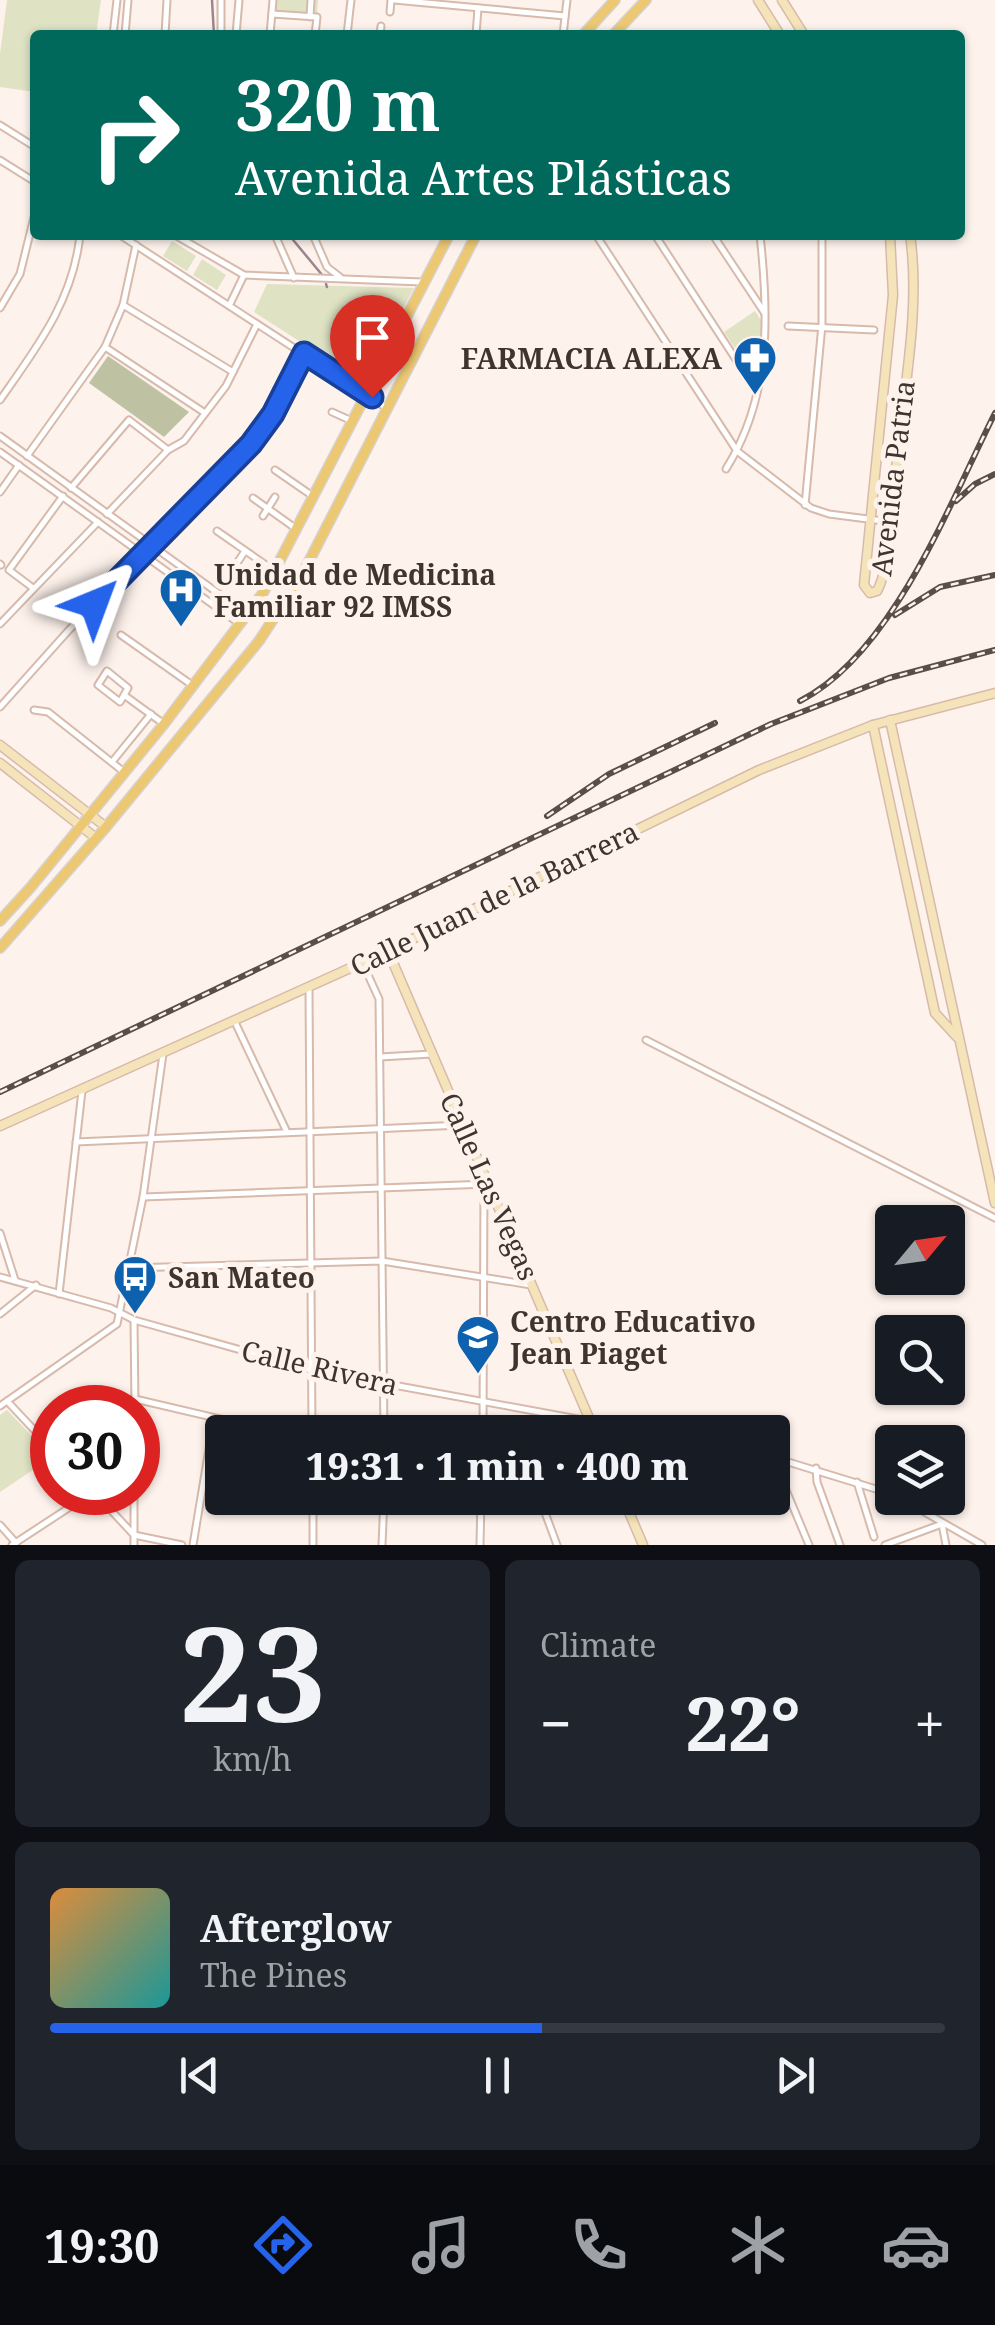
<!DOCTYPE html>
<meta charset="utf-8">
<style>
:root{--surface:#171b24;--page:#20242c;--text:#f1f3f6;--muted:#9ea1a6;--line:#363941;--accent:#2563eb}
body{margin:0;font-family:"Noto Serif",serif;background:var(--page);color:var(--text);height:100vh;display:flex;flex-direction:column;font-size:38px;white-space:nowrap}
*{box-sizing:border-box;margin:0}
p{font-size:32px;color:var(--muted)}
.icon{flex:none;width:55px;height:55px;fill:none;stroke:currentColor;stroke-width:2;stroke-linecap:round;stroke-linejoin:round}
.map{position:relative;height:1545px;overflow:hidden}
.drawer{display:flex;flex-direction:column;gap:15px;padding:15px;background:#0d0f14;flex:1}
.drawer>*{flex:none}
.hud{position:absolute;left:30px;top:30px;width:935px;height:210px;border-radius:10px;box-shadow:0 2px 8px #0004;background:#00695c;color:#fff;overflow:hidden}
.needle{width:65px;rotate:61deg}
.fabs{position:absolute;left:875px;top:1205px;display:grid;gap:20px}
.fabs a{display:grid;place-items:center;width:90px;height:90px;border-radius:10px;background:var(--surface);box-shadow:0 2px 8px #0004;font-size:50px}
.speed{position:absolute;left:30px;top:1385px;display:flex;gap:20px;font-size:50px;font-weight:700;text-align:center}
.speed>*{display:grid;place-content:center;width:130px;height:130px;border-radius:50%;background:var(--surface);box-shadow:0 2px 8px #0004;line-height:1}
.speed .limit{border:15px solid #d22;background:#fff;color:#111}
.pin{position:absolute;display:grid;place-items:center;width:85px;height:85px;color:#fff;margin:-102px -42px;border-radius:50% 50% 50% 0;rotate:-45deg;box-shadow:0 0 10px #0007}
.pin .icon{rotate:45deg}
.me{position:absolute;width:110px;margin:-55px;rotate:44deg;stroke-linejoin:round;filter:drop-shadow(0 0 8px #0008)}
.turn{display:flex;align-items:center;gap:35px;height:210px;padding:0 40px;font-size:45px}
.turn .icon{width:130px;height:130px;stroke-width:2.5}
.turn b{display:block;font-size:70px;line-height:85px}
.big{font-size:75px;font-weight:800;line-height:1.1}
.drawer .tile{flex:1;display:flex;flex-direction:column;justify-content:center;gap:15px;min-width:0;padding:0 35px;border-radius:15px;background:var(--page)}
.drawer .dial{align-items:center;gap:0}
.dial b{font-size:130px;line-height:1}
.song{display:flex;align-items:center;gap:30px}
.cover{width:120px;height:120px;border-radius:15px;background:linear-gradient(135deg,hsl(30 70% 55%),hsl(180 70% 35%))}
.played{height:10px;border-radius:5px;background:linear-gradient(90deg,var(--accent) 55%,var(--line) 55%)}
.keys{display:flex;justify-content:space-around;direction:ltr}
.heat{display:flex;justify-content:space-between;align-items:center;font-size:55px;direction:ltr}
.drawer .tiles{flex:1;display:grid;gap:15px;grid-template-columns:1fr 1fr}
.tile:last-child{grid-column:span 2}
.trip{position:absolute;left:205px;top:1415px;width:585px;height:100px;border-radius:10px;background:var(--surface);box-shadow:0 2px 8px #0004;font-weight:800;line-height:100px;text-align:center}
.tab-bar{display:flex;height:160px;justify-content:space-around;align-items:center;background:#090b0e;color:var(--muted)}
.tab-bar .icon{width:70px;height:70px}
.tab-bar .active{color:var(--accent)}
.tab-bar b{font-size:45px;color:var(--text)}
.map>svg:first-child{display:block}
.green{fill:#dfe3c4}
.forest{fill:#bec2a2}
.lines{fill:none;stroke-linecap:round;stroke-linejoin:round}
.stream{stroke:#9e848d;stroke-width:2.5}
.street-casing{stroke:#d7baab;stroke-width:9}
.secondary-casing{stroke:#d7baab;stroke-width:11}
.primary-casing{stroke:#d5d2d1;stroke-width:12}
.street{stroke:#fff;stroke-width:5}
.secondary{stroke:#f5e4b9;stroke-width:8}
.primary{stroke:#ecc873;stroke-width:9}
.rail-casing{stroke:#594e48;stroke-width:6}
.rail{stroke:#fef2ec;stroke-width:2.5;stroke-dasharray:8;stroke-linecap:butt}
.route-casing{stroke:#184099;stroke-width:25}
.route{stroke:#2563eb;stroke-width:18}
.labels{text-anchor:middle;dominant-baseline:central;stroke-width:10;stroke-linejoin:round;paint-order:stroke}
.poi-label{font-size:28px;font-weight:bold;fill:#3f342e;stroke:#fef2ec;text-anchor:start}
.street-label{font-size:28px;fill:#3f342e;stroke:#fef2ec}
</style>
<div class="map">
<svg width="995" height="1545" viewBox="0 0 995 1545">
<rect width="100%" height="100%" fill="#fef2ec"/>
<g class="green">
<path d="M7,0h94l-5,35h-61v57l-35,-5v-33z"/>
<path d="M273,0h45l-1,17 -45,-3z"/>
<path d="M172,241l24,15 -9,15 -24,-15z"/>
<path d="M202,259l24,16 -9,15 -24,-15z"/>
<path d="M267,284l147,4 -50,95 -110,-71z"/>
<path d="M755,311l7,11 -7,56 -31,-46z"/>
<path d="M7,1410l45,47 -52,35v-77z"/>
</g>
<path class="forest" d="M108,356l81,56 -25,25 -75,-54z"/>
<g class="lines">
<g class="stream">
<path d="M212,0l2,35"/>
<path d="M289,235l34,41"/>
<path d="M326,284l1,3"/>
</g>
<defs>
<g id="street">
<path d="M221,0v35"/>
<path d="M394,0l171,16"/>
<path d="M390,12l1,-12"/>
<path d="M272,14l45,3 -2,18"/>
<path d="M310,17l1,-17"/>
<path d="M113,35l4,-35"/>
<path d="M125,35l3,-35"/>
<path d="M165,35l2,-35"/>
<path d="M236,35l3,-35"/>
<path d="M270,35l3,-35"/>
<path d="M347,35l4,-35"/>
<path d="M380,35l1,-9"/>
<path d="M476,35l2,-27"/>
<path d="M563,35l4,-35"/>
<path d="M0,125l35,22"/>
<path d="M0,160l35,22"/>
<path d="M120,235l265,172"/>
<path d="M175,235l69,40 178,7"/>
<path d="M275,235l19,43"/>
<path d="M313,235l14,32 13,10"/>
<path d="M596,235l141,216 74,57 18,6 62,8"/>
<path d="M655,235l102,157"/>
<path d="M713,235l51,77"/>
<path d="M230,304l14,-29"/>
<path d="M123,305l110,67"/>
<path d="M0,308l20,-34 15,-61"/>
<path d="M788,326l86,4"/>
<path d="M105,347l100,66"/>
<path d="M0,400c37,-53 73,-99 80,-165"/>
<path d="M332,412l20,9"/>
<path d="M0,436l247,178"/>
<path d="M0,452l240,172"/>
<path d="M27,456l78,-109 18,-42 13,-60"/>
<path d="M726,469c45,-72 43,-152 34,-234"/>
<path d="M275,470l39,27"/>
<path d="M71,488l58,-68 39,30"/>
<path d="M0,492l19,-27"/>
<path d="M253,498l42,30"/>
<path d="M805,505l17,-180v-90"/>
<path d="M107,514l61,-64 16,-9 42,-55 31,-62"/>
<path d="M263,516l12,-19"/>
<path d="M217,531l59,41"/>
<path d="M0,564l1,1"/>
<path d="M235,566l10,-15"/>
<path d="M33,588l-24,-18 54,-74"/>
<path d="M0,624l98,-102"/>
<path d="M121,635l71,50"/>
<path d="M124,695l-4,7 -22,-17 9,-14 21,17 -4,7 40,29"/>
<path d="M0,707l69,-77 182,-186 22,-30 31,-61"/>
<path d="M34,710l14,2 76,60"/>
<path d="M112,762l39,-48"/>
<path d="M363,964l16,35 5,433"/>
<path d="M309,989l3,443"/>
<path d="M234,1020l52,110"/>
<path d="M646,1040l349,178"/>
<path d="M380,1057l52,-3"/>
<path d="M76,1142l386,-17"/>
<path d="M143,1197l345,-13"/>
<path d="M0,1233l15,47"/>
<path d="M129,1268l253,-7 149,24"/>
<path d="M0,1277l111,31 23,12 178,50 336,62"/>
<path d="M59,1294l23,-203"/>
<path d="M0,1314l36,-29"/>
<path d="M134,1320l1,88"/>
<path d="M7,1401l45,48"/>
<path d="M0,1406l117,-82 26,-127 20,-143"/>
<path d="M114,1408l21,-9 141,33"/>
<path d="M483,1432l1,-250"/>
<path d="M553,1432l3,-16"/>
<path d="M772,1457l120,37"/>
<path d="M780,1459l-2,12 31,74"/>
<path d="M816,1468l1,14 23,63"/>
<path d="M857,1482l17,55"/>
<path d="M94,1492l40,43 48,10"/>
<path d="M313,1498v47"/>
<path d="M543,1498l1,12 13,35"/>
<path d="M587,1498l40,8"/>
<path d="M900,1498l82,47"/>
<path d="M942,1524l4,21"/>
<path d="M0,1525l16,18"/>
<path d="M12,1545l81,-53"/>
<path d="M134,1545v-53"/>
<path d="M193,1545l21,-126"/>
<path d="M382,1545l2,-47"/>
<path d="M480,1545l1,-47"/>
<path d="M885,1545l57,-21"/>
</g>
<g id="secondary">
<path d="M758,0l22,35"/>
<path d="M782,0l22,35"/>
<path d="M890,235l3,60 -29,290 6,8 7,-2c14,-25 16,-92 19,-123 7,-74 25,-159 14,-233"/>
<path d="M890,720l105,483"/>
<path d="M873,725l62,288 22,24"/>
<path d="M0,745l106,82"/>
<path d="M0,763l96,75"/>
<path d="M388,951l207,481"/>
<path d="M0,1126l388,-175 371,-181 114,-45 122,-32"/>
<path d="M623,1498l20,47"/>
</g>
<g id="primary">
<path d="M583,35l32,-35"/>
<path d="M613,35l33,-35"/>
<path d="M0,921l31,-34 133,-163 99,-131 186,-358"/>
<path d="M0,948l106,-121 153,-186 44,-68 173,-338"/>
</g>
</defs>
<use href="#street" class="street-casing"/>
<use href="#secondary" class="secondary-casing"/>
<use href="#primary" class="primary-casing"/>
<use href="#street" class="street"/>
<use href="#secondary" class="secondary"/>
<use href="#primary" class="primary"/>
<defs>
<g id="rail">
<path d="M956,501l19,-17 20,-10"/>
<path d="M895,615l45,-28 55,-12"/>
<path d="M800,701c93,-47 150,-199 195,-288"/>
<path d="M547,816l62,-42 106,-51"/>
<path d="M0,1092l771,-368 118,-46 106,-28"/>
</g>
</defs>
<use href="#rail" class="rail-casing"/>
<use href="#rail" class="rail"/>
</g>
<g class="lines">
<defs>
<path id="route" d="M94,604l157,-160 22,-30 31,-61 68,44"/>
</defs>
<use href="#route" class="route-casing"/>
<use href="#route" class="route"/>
</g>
<defs>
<symbol id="pharmacy-pin" viewBox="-11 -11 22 30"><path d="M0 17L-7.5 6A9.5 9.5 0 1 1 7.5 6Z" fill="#0e61af" stroke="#fef2ec"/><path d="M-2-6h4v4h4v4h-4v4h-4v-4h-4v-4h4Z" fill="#fff"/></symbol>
<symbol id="hospital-pin" viewBox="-11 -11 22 30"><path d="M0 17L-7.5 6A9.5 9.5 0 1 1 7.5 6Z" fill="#0e61af" stroke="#fef2ec"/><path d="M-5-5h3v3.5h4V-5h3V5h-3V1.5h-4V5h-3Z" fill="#fff"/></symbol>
<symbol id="bus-pin" viewBox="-11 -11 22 30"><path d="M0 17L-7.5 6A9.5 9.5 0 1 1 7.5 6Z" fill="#0e61af" stroke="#fef2ec"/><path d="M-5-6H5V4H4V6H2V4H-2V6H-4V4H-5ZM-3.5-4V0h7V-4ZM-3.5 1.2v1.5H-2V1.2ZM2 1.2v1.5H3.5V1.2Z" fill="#fff"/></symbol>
<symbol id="school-pin" viewBox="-11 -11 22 30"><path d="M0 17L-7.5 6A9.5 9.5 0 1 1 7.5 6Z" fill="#0e61af" stroke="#fef2ec"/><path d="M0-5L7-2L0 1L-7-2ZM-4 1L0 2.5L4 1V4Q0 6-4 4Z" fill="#fff"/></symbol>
</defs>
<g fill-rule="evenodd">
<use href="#pharmacy-pin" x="730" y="333" width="50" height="68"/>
<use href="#hospital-pin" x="156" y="565" width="50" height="68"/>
<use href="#bus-pin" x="110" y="1252" width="50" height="68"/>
<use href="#school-pin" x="453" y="1312" width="50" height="68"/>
</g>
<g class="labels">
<g class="poi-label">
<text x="722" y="358" text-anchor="end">FARMACIA ALEXA</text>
<text x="214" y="574">Unidad de Medicina<tspan x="214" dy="32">Familiar 92 IMSS</tspan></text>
<text x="168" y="1277">San Mateo</text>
<text x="510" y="1321">Centro Educativo<tspan x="510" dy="32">Jean Piaget</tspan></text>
</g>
<g class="street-label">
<text transform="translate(892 478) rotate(-83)">Avenida Patria</text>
<text transform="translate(494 898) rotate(-26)">Calle Juan de la Barrera</text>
<text transform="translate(490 1186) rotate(66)">Calle Las Vegas</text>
<text transform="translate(320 1367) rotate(13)">Calle Rivera</text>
</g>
</g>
</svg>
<div class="fabs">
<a><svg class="needle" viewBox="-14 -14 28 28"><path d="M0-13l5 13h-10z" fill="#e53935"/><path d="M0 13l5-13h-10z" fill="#9ea1a6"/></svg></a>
<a><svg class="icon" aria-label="search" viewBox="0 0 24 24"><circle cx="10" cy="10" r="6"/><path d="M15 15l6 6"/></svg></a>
<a><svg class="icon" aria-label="layers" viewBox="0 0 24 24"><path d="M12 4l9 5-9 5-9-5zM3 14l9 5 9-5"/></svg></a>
</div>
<div class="speed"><div class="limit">30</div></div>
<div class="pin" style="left:372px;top:397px;background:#d93025"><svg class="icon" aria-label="arrive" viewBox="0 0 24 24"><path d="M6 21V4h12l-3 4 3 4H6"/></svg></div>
<svg class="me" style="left:94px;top:604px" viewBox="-20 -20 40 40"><path d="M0-17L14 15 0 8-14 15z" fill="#2563eb" stroke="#fff" stroke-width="4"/></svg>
<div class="trip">19:31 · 1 min · 400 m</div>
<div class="hud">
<div class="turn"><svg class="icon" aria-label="right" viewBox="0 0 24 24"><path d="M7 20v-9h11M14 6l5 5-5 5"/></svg><div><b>320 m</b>Avenida Artes Plásticas</div></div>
</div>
</div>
<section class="drawer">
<div class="tiles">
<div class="tile dial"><b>23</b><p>km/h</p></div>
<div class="tile"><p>Climate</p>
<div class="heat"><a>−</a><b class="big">22°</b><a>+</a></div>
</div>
<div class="tile">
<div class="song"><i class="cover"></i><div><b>Afterglow</b><p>The Pines</p></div></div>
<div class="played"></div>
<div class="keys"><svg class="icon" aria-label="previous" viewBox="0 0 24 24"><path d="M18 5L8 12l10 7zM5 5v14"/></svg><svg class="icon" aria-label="pause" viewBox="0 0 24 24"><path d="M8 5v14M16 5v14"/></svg><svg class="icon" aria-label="next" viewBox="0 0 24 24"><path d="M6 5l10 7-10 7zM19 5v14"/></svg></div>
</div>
</div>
</section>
<nav class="tab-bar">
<b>19:30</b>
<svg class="icon active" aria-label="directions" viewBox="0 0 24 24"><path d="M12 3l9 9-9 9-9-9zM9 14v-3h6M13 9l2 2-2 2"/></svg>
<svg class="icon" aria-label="music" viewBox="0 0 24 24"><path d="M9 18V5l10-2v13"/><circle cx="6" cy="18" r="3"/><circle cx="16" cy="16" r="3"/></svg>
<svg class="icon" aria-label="phone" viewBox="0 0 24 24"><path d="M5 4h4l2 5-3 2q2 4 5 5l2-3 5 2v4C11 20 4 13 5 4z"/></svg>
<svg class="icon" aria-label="climate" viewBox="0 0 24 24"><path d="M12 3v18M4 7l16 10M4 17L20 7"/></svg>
<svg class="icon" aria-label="car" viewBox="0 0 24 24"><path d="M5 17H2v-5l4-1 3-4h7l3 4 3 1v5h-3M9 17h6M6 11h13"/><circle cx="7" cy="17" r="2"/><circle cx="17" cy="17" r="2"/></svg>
</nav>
